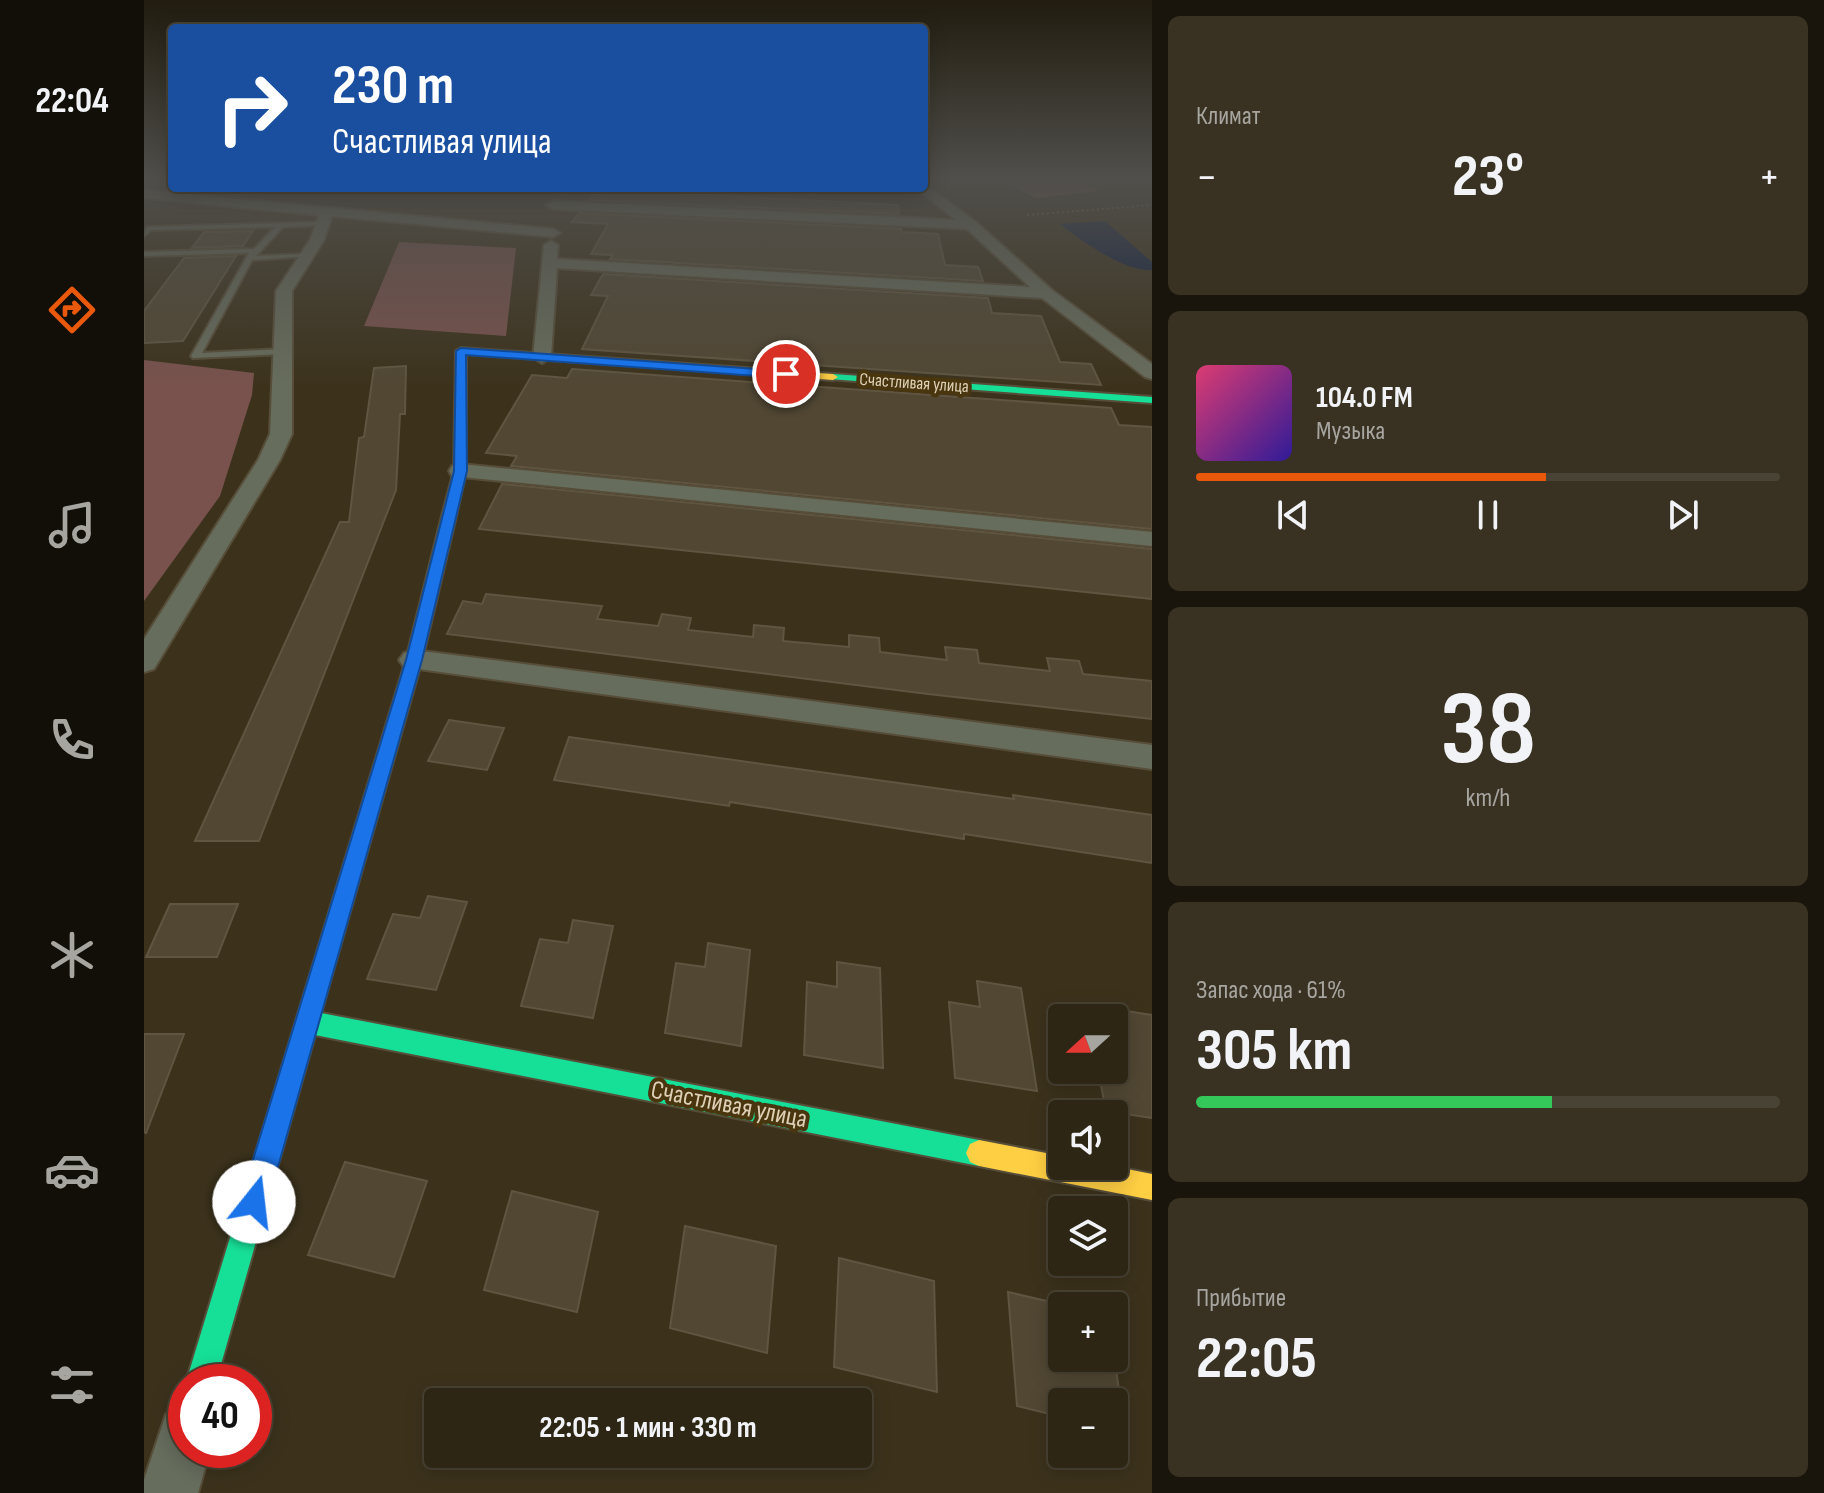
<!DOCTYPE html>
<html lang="ru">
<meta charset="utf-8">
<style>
:root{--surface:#2d2615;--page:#393222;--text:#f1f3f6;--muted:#a7a5a0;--line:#484334;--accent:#ea580c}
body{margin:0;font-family:"Sofia Sans Condensed",sans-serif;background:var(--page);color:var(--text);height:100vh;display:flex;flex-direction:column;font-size:30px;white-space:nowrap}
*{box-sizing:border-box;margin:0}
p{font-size:26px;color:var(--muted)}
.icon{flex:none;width:44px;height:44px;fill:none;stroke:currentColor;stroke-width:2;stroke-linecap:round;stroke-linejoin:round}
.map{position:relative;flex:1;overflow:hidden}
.drawer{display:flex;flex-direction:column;gap:16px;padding:16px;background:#19150c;width:672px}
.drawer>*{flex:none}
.guide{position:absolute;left:24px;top:24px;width:760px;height:168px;border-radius:8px;box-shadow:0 4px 20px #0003,0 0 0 2px var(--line);background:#1a4fa0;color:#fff;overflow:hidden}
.needle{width:52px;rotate:249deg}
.controls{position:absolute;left:904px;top:1004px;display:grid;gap:16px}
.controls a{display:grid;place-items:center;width:80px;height:80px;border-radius:8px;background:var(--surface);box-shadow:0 4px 20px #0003,0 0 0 2px var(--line);font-size:40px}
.speed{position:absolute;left:24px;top:1364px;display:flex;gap:16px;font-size:40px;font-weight:700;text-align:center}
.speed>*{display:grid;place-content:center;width:104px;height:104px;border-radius:50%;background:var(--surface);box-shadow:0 4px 20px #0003,0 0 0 2px var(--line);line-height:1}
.speed .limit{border:12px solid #d22;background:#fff;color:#111}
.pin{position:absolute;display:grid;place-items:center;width:68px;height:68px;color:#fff;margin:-34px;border:4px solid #fff;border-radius:50%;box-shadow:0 2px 8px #0007}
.me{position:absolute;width:88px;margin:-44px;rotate:16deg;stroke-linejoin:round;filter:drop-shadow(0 0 6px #0008)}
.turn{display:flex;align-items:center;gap:28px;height:168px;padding:0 32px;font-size:36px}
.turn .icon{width:104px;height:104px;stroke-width:2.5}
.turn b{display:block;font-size:56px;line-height:68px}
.big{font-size:60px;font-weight:700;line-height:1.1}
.drawer .card{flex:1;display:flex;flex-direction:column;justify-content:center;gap:12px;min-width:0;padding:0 28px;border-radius:12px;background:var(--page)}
.drawer .dial{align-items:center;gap:0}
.dial b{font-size:104px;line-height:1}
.song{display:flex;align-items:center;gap:24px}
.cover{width:96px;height:96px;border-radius:12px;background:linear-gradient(135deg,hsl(340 70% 55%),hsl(250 70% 35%))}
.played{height:8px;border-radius:4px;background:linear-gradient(90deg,var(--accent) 60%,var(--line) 60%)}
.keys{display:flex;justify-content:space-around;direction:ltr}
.heat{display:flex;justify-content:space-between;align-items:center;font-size:44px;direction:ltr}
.charge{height:12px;border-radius:6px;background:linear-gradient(90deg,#34c759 61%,var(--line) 0)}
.trip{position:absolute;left:280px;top:1388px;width:448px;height:80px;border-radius:8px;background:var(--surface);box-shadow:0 4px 20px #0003,0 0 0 2px var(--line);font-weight:700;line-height:80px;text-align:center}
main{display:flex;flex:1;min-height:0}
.dock{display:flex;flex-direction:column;width:144px;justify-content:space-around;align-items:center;background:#120f08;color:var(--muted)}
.dock .icon{width:56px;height:56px}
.dock .current{color:var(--accent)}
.dock b{font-size:36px;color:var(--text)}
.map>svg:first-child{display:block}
.green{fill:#79524d}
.water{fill:#0e1f42}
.building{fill:#514733;stroke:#5f5541;stroke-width:2}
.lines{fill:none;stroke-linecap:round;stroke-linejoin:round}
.lane-casing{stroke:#574e3a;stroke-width:4}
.street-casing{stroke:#574e3a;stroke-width:4}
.fast-casing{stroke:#574e3a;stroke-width:4}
.slow-casing{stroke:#574e3a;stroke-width:4}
.path{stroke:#6c6e61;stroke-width:2;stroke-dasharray:2 3;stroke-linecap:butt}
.lane{fill:#676d5d;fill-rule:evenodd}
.street{fill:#676d5d;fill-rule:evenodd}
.fast{fill:#16e098;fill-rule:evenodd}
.slow{fill:#ffcf43;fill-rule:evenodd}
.route{fill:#1a73e8;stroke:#114b97;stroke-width:2}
.labels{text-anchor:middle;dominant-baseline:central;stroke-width:8;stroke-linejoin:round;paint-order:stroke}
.far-street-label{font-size:18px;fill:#ded0b6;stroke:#49360f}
.near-street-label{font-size:26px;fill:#ded0b6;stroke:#49360f}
</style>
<main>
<nav class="dock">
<b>22:04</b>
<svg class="icon current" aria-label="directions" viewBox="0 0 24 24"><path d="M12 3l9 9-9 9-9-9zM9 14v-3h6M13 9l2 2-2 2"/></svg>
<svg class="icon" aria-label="music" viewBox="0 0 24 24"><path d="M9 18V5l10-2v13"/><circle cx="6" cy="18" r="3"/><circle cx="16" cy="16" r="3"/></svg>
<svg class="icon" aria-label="phone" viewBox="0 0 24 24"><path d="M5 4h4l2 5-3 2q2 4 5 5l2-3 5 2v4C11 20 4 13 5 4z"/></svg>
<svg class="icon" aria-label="climate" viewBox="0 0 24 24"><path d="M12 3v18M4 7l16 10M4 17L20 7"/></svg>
<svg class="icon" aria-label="car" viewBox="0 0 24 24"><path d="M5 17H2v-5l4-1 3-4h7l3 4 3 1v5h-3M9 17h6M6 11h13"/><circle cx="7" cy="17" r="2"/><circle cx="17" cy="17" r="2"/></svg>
<svg class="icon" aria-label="filters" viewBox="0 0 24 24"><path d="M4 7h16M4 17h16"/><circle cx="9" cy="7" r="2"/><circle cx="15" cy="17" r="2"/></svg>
</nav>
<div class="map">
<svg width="1008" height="1493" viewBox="0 0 1008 1493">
<rect width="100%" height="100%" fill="#3c321c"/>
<g class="green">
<path d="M898,178h26l31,13 -63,7 -42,-20z"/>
<path d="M255,242l117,6 -10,88 -142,-10z"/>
<path d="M0,360l110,13 -2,22 -32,101 -76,105z"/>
</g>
<path class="water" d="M961,221l47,41v8c-28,2 -70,-29 -92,-46z"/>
<g class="building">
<path d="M452,189l302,16 1,9 -310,-14z"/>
<path d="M435,213l322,16 1,3 36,2 7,31 33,2 5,14 -373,-22 3,-4 -22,-1 17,-30 -36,-2z"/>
<path d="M109,231l-10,15 -51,2 12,-16z"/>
<path d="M92,256l-53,85 -39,2v-32l40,-53z"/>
<path d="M459,274l385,24 4,15 49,3 19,46 31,2 10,21 -519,-36 26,-53 -17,-1z"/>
<path d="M262,366l-1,48h-5l-4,76 -137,351h-64l145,-319h9l10,-84 5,-1 10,-69z"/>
<path d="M428,369l539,39 8,17 33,2v102l-641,-63 6,-10 -31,-3 46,-78 35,3z"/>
<path d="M358,484l650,65v50l-673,-70z"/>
<path d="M342,594l116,12 -5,13 61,7 4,-12 29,4 -3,12 65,7 1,-12 30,3 -1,13 66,6v-12l30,3 1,14 67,8 -2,-13 32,3 2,13 71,8 -3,-13 32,3 4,13 69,7v38l-224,-25 -481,-60 16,-33 19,3z"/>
<path d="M305,720l55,8 -17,42 -59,-9z"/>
<path d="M425,737l445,62 -1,-4 139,20v48l-188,-29v5l-234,-37 -1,4 -175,-26z"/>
<path d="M284,896l39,6 -31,88 -69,-11 26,-65 27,4z"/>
<path d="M26,904h68l-21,53h-71z"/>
<path d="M429,920l40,6 -20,92 -72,-12 19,-67 28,4z"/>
<path d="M564,943l42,7 -9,96 -76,-13 11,-70 29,4z"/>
<path d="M693,962l43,6 3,100 -79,-13 3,-73 30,5z"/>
<path d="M833,981l44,7 16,103 -82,-13 -6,-76 31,5z"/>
<path d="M970,1009l38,6v103l-46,-7 -8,-41h16z"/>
<path d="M0,1034h40l-38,99 -2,-1z"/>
<path d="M201,1162l82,19 -33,96 -86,-22z"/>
<path d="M368,1191l86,21 -21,100 -93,-22z"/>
<path d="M541,1226l91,20 -9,107 -97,-25z"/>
<path d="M695,1258l95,23 3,111 -103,-25z"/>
<path d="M864,1292l60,14h-6v52h52v-3l11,77 -11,-2v-28h-52v15l-45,-11z"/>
</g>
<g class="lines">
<defs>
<path id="lane" d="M181,222l-2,3 -40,2 -27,29 51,-2 4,2 -59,4 -50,93 80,-4 3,1v4l-92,4 -2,-2 58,-103 -105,3v-4l110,-3 21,-22 -124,3 -7,6 3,-9z"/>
<g id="street">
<path d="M780,184l52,38 76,68 100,74v15l-7,-2 -103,-79 -485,-30 -6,89 -9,6 -9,-6 11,-112 7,-4 7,4 -1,14 473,28 -63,-58 -414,-20 -7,-4 7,-4 403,19 -36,-29 -2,-3h6z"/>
<path d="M0,190l409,39 7,4 -7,4 -221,-21 -8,24 -32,51v143l-12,26 -126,209 -10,3v-33l114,-179 12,-26 6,-143 34,-51 9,-25 -175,-17z"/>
<path d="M316,464l692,68v14l-700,-70 -3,-5 3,-5z"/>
<path d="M270,650l738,95v24l-748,-102 -5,-7 5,-7z"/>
<path d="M42,1406v44h24l-12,43h-54v-13l22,-66z"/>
</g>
<g id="fast">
<path d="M689,374l319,23v6l-323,-24v-4z"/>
<path d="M305,512l7,4 -34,144 -101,353 658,127 9,4 4,9 -4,9 -9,4 -664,-131 -99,347h-30l220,-722 36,-144z"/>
</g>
<g id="slow">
<path d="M317,348l372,26 5,3 -5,3 -367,-26v117l-10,45 -7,4 -7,-4 12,-45 2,-120z"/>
<path d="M835,1140l83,16v10h50l40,8v26l-173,-34 -9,-4 -4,-9 4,-9z"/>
</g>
</defs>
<use href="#lane" class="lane-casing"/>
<use href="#street" class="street-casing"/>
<use href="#fast" class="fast-casing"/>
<use href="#slow" class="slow-casing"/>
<path class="path" d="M883,215l125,-10"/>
<use href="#lane" class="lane"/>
<use href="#street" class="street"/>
<use href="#fast" class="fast"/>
<use href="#slow" class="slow"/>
</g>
<linearGradient id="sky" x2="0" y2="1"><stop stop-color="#211c0f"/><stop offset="0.46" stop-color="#504f4b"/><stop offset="1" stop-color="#504f4b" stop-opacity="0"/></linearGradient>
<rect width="1008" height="387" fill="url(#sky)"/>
<path class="route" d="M317,348l325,23 5,3 -5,4 -320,-23 1,116 -45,189 -154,542 -4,10 -10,4 -10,-4 -4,-10 166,-542 48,-189 2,-120z"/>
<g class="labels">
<g class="far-street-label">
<text transform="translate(770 383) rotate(4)">Счастливая улица</text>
</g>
<g class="near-street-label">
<text transform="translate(585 1105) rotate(11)">Счастливая улица</text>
</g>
</g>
</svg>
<div class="controls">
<a><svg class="needle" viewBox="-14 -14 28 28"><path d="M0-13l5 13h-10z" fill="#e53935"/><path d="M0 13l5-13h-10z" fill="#a7a5a0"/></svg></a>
<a><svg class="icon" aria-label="sound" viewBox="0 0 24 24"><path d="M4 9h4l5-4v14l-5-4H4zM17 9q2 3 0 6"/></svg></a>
<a><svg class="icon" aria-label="layers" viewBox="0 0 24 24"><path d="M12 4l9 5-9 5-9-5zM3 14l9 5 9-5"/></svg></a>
<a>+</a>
<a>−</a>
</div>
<div class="speed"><div class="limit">40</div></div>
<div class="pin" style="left:642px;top:374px;background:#d93025"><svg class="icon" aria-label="arrive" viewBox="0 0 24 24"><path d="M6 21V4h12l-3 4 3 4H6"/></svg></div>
<svg class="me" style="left:110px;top:1202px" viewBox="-20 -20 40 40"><circle r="19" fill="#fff"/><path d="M0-13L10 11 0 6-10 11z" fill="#1a73e8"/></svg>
<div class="trip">22:05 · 1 мин · 330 m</div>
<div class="guide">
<div class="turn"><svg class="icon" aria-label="right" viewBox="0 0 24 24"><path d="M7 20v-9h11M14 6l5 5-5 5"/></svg><div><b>230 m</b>Счастливая улица</div></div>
</div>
</div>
<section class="drawer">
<div class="card"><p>Климат</p>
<div class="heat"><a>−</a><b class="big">23°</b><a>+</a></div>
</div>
<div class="card">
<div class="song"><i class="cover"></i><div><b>104.0 FM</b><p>Музыка</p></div></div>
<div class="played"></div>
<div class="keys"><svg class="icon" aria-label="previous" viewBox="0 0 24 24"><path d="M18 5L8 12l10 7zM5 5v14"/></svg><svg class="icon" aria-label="pause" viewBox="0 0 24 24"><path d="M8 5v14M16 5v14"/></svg><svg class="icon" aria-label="next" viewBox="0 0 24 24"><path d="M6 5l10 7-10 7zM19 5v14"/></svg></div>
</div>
<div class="card dial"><b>38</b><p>km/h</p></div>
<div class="card"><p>Запас хода · 61%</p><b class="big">305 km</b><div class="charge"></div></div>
<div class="card"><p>Прибытие</p><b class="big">22:05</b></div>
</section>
</main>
